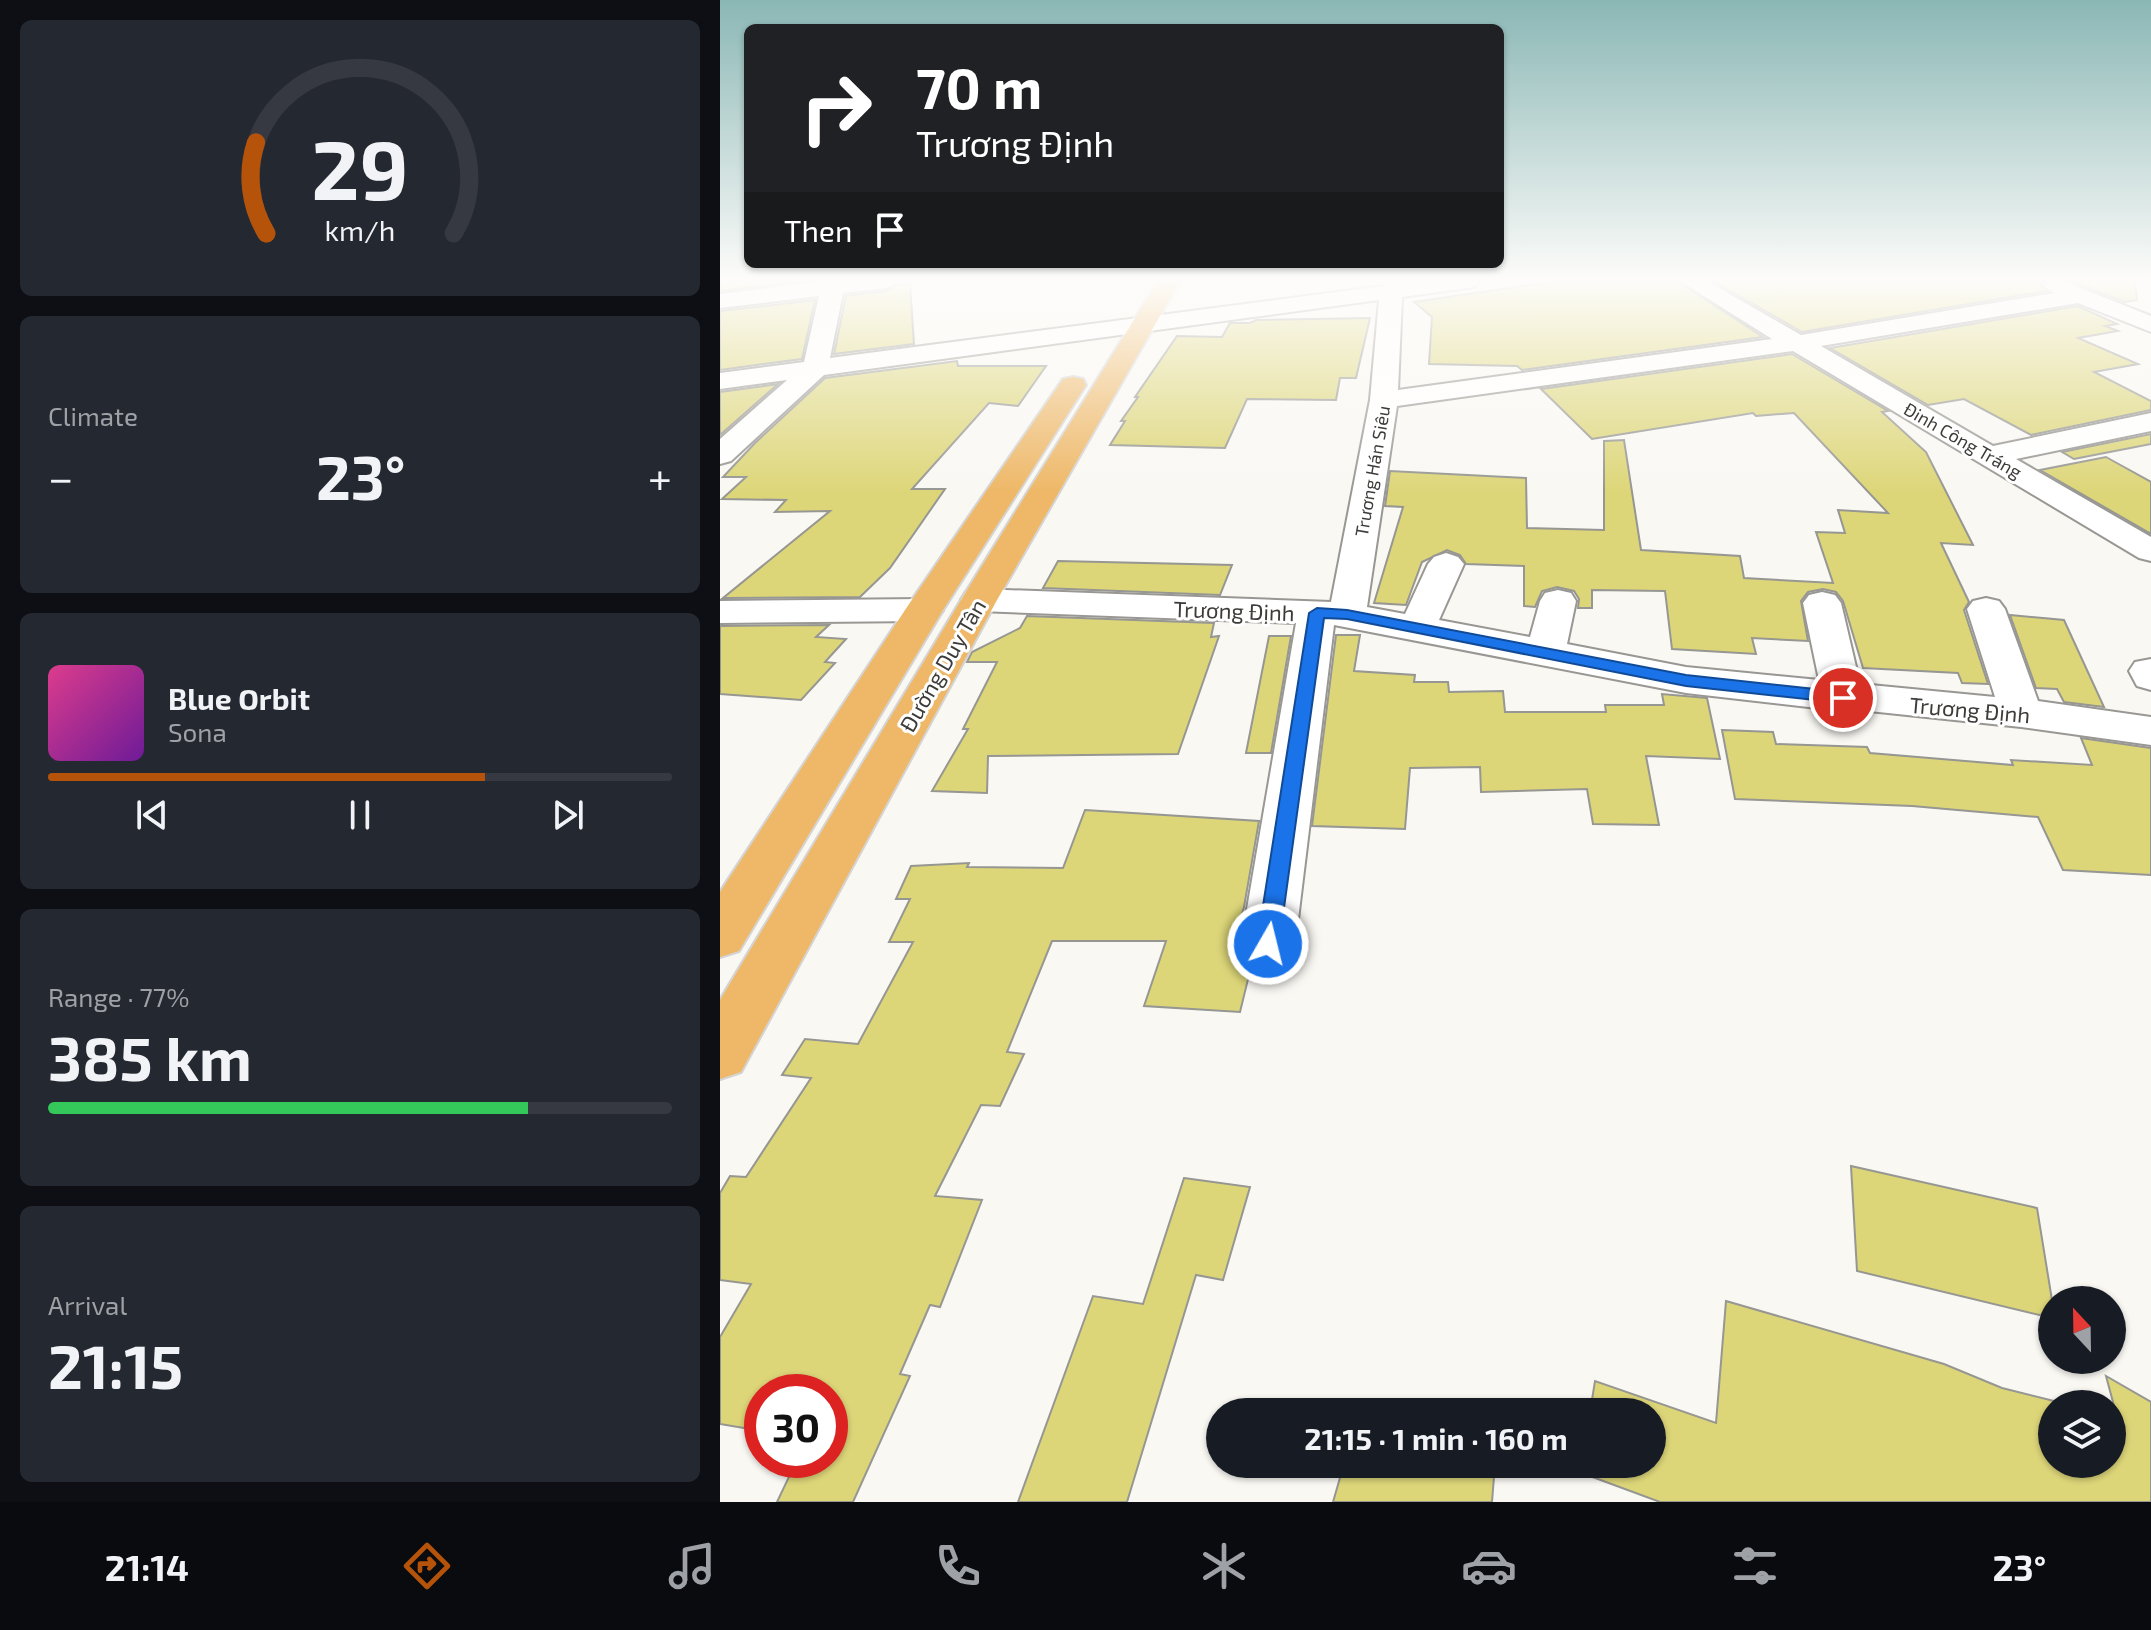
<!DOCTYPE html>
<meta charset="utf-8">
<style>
:root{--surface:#171b24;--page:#242831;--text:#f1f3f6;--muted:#9ea1a6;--line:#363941;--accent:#b45309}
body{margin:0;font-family:"Exo 2",sans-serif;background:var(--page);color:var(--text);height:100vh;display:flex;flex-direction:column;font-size:30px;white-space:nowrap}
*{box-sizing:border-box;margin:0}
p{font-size:26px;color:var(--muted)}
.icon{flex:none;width:44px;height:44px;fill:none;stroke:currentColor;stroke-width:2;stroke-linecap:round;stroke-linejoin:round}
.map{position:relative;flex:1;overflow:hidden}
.side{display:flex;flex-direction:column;gap:20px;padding:20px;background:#0d0f14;width:720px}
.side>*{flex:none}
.banner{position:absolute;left:24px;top:24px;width:760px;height:244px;border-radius:12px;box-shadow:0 2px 6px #0004;background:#202124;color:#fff;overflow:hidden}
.needle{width:52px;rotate:338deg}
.buttons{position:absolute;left:1318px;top:1286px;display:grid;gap:16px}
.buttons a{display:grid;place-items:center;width:88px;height:88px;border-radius:50%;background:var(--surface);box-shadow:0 2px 6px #0004;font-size:40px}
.speed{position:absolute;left:24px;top:1374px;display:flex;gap:16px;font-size:40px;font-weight:700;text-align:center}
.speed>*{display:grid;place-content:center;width:104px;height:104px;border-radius:50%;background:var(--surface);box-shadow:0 2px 6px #0004;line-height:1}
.speed .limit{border:12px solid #d22;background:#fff;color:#111}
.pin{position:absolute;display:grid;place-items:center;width:68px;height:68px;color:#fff;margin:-34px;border:4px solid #fff;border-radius:50%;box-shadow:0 2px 8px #0007}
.me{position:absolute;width:88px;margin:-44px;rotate:8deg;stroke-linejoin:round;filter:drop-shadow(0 0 6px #0008)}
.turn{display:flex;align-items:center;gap:28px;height:168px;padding:0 40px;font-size:36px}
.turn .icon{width:104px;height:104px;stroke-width:2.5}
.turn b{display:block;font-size:56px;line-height:68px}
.then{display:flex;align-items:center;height:76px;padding:0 40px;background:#0003;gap:16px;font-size:30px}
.big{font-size:60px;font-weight:700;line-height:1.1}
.side .card{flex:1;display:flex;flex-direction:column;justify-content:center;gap:12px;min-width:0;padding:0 28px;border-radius:12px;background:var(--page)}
.side .dial{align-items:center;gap:0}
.dial svg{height:208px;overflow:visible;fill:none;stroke:var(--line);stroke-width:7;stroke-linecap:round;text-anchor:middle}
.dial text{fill:var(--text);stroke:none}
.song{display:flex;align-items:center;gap:24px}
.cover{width:96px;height:96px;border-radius:12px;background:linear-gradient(135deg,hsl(330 70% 55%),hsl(280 70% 35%))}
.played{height:8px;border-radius:4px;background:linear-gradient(90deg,var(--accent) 70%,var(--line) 70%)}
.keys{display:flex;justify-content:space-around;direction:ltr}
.heat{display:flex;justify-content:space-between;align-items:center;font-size:44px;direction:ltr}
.charge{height:12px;border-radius:6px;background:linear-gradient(90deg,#34c759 77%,var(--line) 0)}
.trip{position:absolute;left:486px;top:1398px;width:460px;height:80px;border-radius:40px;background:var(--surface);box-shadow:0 2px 6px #0004;font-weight:700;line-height:80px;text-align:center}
.dock{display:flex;height:128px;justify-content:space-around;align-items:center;background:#090b0e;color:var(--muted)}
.dock .icon{width:56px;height:56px}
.dock .active{color:var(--accent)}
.dock b{font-size:36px;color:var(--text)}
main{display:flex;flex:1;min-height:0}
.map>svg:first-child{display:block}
.building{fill:#ddd679;stroke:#969692;stroke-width:2}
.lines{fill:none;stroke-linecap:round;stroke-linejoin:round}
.minor-casing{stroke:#999793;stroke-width:4}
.primary-casing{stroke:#d4d4d4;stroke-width:4}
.minor{fill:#fff;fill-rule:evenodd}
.primary{fill:#eeb868;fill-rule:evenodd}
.route{fill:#1a73e8;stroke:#114b97;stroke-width:2}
.labels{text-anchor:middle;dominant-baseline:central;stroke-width:6;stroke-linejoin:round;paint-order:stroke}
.far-street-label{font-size:18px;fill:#3d3c3a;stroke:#fff}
.street-label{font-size:22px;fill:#3d3c3a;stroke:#fff}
</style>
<main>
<section class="side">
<div class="card dial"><svg viewBox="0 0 100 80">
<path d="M14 69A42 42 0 1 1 86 69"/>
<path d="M14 69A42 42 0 0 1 10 34" stroke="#b45309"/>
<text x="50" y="56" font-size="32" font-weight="700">29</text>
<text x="50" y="72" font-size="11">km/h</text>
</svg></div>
<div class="card"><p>Climate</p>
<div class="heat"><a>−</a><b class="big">23°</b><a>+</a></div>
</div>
<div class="card">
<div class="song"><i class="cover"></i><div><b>Blue Orbit</b><p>Sona</p></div></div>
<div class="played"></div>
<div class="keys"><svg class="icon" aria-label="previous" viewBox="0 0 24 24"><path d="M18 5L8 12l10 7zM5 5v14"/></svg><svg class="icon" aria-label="pause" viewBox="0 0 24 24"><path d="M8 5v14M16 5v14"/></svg><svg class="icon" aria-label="next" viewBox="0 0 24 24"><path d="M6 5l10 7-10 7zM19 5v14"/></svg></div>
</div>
<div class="card"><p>Range · 77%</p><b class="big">385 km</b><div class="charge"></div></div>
<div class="card"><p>Arrival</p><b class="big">21:15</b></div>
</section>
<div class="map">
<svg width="1431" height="1502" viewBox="0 0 1431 1502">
<rect width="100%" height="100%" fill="#faf8f3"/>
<g class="building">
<path d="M0,281h80l-80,10z"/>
<path d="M837,281h120l86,56 -241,33 -5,-4 -88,-2 3,-47 -18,-15z"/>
<path d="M993,281h329l-2,4 6,6 -244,41z"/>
<path d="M1351,281h64l2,19 -12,2z"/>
<path d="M190,284l4,60 -80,10 12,-58 41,-5 10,-6z"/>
<path d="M95,300l-13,59 -82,11v-59z"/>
<path d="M1358,306l39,18 -12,2 13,5 -40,7 60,26 -44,8 57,29v9l-120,25 -67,-36 -36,6 -98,-57z"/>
<path d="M650,318l-14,60h-16l-4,22 -89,-1 -22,49 -115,-3 15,-24h-4l17,-24h-3l42,-61 45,1 8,-14h20l6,-3z"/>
<path d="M1072,354l96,57 -6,1 44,40 47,93 -32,-2 28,59 -5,8 24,74 -26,-1 -4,-10 -95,-5 -20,-67 -7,-9 -13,-3 -15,3 -7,9 7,40 -56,-3 4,16 -84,-5 -7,-58 -73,-1v18h-14l1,-9 -5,-8 -17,-4 -15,4 -7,16 -11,-1v-40l-58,-2 -6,-9 -13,-5 -25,12 -16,43 -32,-2 29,-96 -18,-1 5,-35 136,7 1,50 77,2v-89l20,-1 17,110 99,6 4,22 89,5 -17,-51 29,1 -7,-23 50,3 -94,-100 -38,3 -3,-3 -161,26 -51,-50z"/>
<path d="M237,361l1,5h88l-28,40 -29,-3 -77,86h33l-55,79 -30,29 -137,1 107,-87 -55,1 11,-12 -64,-1 24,-22h-23l32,-34 70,-65z"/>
<path d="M58,384l-58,51v-43z"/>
<path d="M1431,434v10l-77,15 -12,-7z"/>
<path d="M1386,457l45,25v52l-111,-64z"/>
<path d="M338,561l174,4 -12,30 -177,-7z"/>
<path d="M1290,615l54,5 40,87 -40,-5 -7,-13 -21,-1z"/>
<path d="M307,616l187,7 -3,14 8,-1 -41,118 -190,2 -1,37 -55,-2 36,-62h-5l34,-67h-30l5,-10 48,-24z"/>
<path d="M109,625l-13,12 30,2 -21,23 10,1 -34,37 -81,-6v-68z"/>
<path d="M616,635h24l-6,36 61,4 -1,7h34l1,10 54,-1 2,21h101l-1,-7h59l-2,-11 45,4 13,61 -74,-3 13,69 -66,-1 -6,-35 -106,3 -1,-25 -70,1 -5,61 -93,-3z"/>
<path d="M549,636h22l-20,117h-25z"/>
<path d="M1002,730l51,2 3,12 91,3 3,6 143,12 -2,-5 81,5 -11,-27 70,10v127l-88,-5 -25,-53 -126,-11 -177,-7z"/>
<path d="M365,810l174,11 -15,86 -14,50 15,1 7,5 -12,49 -96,-6 22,-65h-114l-45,111 17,2 -24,52 -19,-1 -46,91 47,4 -42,107 -10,-2 -30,69 10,2 -57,126h-76l20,-42h33v-68h-68v39l-42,-7v-87l31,-53 -31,-4v-87l10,-17 16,1 65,-99 -29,-3 23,-36 53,5 55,-102h-24l21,-43h-14l15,-33 58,-3 -2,4 96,1z"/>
<path d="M1131,1166l186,42 15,92v18l-195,-47z"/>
<path d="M464,1178l66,9 -27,93 -27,-5 -69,227h-109l75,-206 50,8z"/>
<path d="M1006,1301l218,63 58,24 64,16h-14v60h60v-48l5,1 -11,-41 45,26v100h-491l-81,-30 2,-8h71v-52h-62l5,-31 121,42z"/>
<path d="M624,1464h151l-3,38h-159z"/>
</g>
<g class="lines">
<defs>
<g id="minor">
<path d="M103,281h75l-11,7 -44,5 -13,65 553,-72 4,-5h92l-3,5 -8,2 -66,9 -4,93 374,-51 -92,-58h27l94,54 253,-42 -11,-8 3,-4h17l88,35v16l-73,-29 -257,43 172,100 158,-33v18l-135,28 135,78v24l-12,-3 -346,-207 -396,55 -30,201 38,7 23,-50 6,-7 12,-4 12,4 6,7 -25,56 91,17 10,-36 5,-8 13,-3 13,3 5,8 -9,43 119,23 133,13 -16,-77 6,-8 13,-3 13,3 6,8 19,81 135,13 -28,-88 6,-8 13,-3 13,3 6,8 33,92 113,16v28l-130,-18 -171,-18 -7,2 -157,-18 -352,-68 -39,319 -8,15 -19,7 -19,-7 -8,-15 55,-321 -317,-12 -13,-3 -5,-8 5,-8 13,-3 352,13 39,-202 9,-100 -555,75 -93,86 -11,3v-25l67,-59 -67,9v-16l84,-11 15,-66 -99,12v-14z"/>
<path d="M204,599l13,3 6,8 -6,8 -13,3 -204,2v-22z"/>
<path d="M1431,659v31l-14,-4 -8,-15 6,-9z"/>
</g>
<g id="primary">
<path d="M438,281h22l-183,319 -256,472 -21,7v-79l241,-400z"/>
<path d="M353,377l10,2 3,6 -143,225 -204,341 -19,6v-65l185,-282 158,-231z"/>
</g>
</defs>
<use href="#minor" class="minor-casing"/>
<use href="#primary" class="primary-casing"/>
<use href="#minor" class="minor"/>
<use href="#primary" class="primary"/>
</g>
<linearGradient id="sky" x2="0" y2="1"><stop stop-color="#8ab7b5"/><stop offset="0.57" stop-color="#fdfcfa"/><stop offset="1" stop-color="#fdfcfa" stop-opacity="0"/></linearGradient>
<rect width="1431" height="491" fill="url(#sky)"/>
<path class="route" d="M597,608l30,2 339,65 157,17 9,6 -9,5 -157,-17 -339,-67 -23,-1 -45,326 -3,6 -8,3 -8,-3 -3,-6 52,-331z"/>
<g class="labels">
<g class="far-street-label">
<text transform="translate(1243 440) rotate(30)">Đinh Công Tráng</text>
<text transform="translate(652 471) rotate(-80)">Trương Hán Siêu</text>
</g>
<g class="street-label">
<text transform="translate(514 610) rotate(2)">Trương Định</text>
<text transform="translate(222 665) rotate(-60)">Đường Duy Tân</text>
<text transform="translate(1250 709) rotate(5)">Trương Định</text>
</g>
</g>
</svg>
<div class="buttons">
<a><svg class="needle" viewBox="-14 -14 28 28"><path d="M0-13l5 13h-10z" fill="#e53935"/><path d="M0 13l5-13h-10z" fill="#9ea1a6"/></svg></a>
<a><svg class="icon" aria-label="layers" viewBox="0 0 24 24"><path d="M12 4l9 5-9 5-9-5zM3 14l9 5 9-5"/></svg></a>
</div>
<div class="speed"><div class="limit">30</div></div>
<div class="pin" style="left:1123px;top:698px;background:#d93025"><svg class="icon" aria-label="arrive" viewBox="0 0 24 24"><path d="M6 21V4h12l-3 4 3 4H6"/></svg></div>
<svg class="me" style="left:548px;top:944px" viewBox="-20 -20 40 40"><circle r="17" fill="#1a73e8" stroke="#fff" stroke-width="3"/><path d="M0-11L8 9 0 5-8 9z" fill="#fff"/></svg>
<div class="trip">21:15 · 1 min · 160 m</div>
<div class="banner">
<div class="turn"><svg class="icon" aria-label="right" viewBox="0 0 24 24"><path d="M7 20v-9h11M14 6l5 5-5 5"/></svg><div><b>70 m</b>Trương Định</div></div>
<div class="then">Then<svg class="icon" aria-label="arrive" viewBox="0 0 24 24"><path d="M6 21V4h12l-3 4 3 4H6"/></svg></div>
</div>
</div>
</main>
<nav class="dock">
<b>21:14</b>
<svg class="icon active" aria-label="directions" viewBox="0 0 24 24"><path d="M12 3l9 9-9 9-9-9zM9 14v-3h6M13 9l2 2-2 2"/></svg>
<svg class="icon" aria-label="music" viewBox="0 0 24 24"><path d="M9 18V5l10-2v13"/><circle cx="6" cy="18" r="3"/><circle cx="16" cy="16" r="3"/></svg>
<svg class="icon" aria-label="phone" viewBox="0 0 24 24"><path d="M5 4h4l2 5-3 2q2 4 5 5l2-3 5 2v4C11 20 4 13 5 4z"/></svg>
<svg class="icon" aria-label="climate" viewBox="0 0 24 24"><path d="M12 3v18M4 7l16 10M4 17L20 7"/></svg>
<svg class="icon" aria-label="car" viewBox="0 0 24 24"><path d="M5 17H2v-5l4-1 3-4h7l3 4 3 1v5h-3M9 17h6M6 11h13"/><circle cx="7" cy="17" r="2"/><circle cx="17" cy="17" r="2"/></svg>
<svg class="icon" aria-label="filters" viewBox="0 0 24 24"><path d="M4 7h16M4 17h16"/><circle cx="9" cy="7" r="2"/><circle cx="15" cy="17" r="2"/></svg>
<b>23°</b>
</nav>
